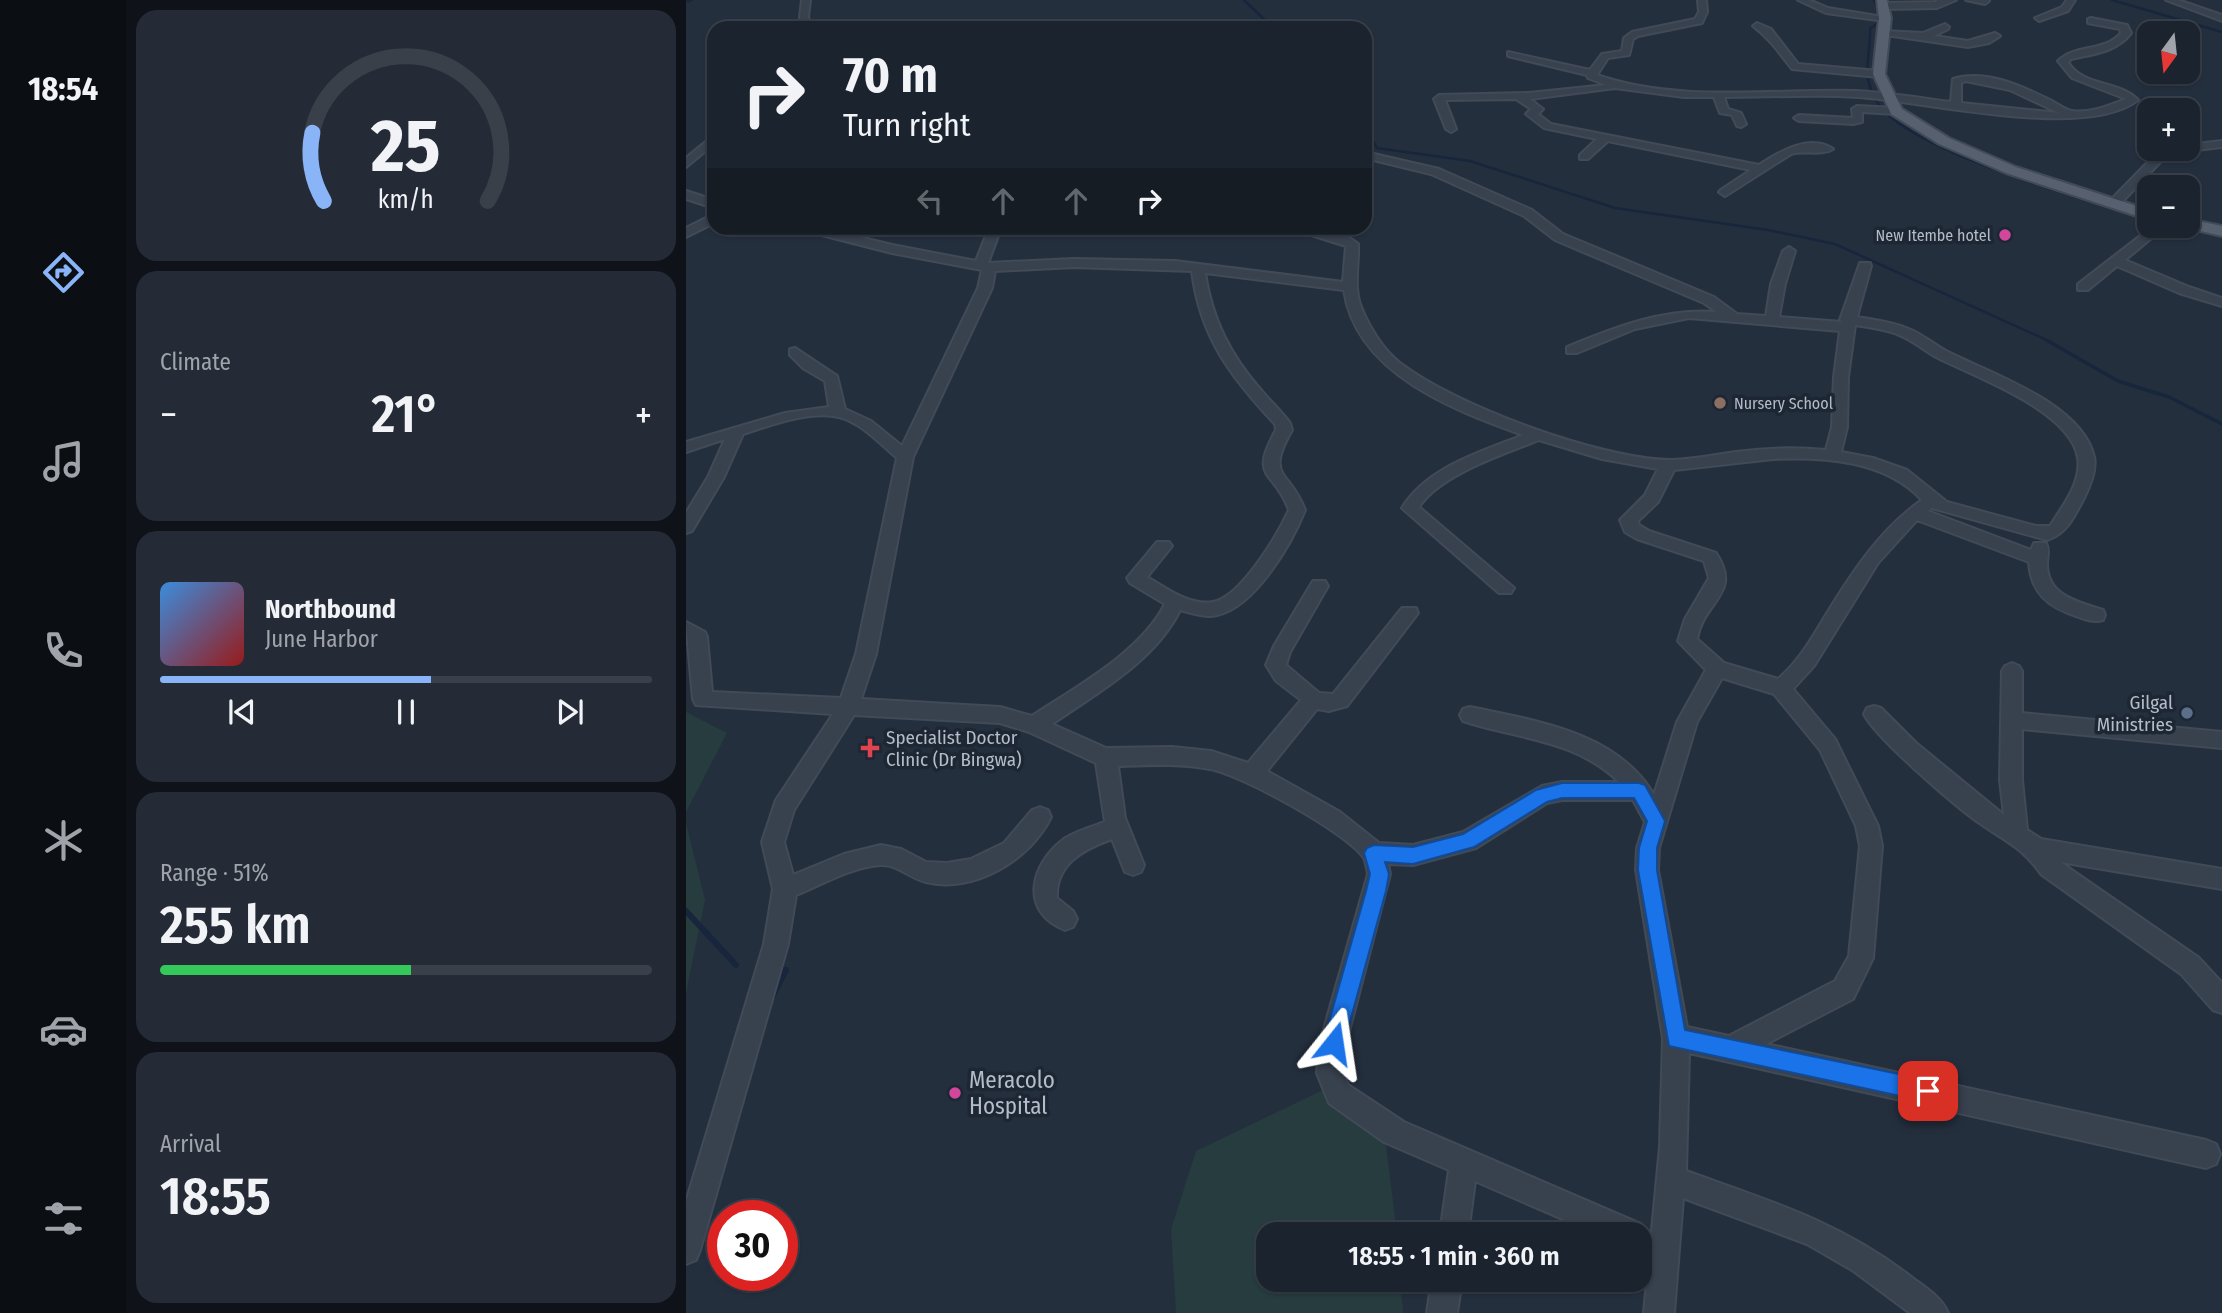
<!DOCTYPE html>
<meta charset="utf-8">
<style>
:root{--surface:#1b232e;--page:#242b36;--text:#f1f3f6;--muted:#a0a4aa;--line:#39404a;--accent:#8ab4f8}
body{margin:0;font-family:"Fira Sans Condensed",sans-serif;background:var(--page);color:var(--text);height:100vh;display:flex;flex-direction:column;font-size:26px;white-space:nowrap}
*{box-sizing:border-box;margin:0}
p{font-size:23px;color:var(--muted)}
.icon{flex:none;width:38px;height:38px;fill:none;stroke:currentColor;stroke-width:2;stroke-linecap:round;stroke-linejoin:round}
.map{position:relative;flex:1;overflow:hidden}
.panel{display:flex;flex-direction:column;gap:10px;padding:10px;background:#0f1319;width:560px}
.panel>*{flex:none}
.hud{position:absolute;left:21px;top:21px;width:665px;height:214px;border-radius:21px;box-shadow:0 2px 5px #0004,0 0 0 2px var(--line);background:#1b232e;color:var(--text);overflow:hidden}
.needle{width:46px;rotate:195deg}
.tools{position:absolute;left:1451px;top:21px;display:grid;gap:14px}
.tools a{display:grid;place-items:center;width:63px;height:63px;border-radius:14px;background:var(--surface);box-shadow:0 2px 5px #0004,0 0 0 2px var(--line);font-size:35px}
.speed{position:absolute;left:21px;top:1200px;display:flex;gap:14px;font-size:35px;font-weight:700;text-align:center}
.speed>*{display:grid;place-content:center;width:91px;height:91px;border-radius:50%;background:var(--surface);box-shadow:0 2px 5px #0004,0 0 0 2px var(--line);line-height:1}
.speed .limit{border:10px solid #d22;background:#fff;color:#111}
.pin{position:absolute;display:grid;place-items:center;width:60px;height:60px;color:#fff;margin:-30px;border-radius:14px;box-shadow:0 4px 10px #0006}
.me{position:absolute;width:77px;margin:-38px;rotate:15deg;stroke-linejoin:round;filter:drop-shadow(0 0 5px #0008)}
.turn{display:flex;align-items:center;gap:24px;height:147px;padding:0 21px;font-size:32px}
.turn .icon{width:91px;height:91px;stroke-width:2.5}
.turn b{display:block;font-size:49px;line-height:60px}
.lanes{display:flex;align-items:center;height:66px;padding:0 21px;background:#0003;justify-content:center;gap:35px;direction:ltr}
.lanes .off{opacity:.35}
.big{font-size:52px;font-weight:600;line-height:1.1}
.panel .tile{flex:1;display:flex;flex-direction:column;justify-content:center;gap:10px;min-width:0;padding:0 24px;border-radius:21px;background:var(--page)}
.panel .dial{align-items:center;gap:0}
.dial svg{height:182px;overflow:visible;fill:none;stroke:var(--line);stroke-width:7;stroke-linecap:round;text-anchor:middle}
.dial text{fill:var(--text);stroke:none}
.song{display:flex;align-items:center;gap:21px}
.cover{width:84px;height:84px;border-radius:10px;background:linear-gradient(135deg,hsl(210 70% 55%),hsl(0 70% 35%))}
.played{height:7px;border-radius:4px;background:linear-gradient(90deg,var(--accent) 55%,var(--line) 55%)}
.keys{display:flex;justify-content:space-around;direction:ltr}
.heat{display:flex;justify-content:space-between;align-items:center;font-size:38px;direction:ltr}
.charge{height:10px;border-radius:5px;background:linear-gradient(90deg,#34c759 51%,var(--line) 0)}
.trip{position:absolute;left:570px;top:1222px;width:396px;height:70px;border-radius:21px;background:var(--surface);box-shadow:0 2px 5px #0004,0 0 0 2px var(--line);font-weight:600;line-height:70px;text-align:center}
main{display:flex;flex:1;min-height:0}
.tabs{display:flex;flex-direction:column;width:126px;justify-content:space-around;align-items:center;background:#0b0e12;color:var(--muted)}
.tabs .icon{width:49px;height:49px}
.tabs .current{color:var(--accent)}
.tabs b{font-size:32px;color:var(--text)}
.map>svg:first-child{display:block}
.green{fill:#263c3f}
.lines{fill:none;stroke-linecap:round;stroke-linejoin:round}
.stream-far2{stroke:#17263c;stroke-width:2.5}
.stream-far1{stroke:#17263c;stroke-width:3.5}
.stream{stroke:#17263c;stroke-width:6}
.river{fill:#17263c;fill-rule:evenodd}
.minor-casing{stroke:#414a57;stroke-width:4}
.major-casing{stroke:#414a57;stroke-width:4}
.minor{fill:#38414e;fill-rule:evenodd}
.major{fill:#56606e;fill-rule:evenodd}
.route{fill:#1a73e8;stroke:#114b97;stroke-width:2}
.hotel-dot{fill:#d1479c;stroke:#1d2633;stroke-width:2.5}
.education-dot{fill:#8d6e63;stroke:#1d2633;stroke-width:2.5}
.service-dot{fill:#5c6f8a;stroke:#1d2633;stroke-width:2.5}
.health-dot{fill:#e0444e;stroke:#1d2633;stroke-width:2.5}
.labels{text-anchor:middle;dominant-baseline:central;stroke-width:7;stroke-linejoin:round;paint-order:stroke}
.far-poi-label{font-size:16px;fill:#b4bcc9;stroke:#1d2633;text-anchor:end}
.poi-label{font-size:19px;fill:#b4bcc9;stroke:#1d2633;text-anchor:end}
.near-poi-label{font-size:23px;fill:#b4bcc9;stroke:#1d2633;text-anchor:start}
</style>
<main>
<nav class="tabs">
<b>18:54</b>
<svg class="icon current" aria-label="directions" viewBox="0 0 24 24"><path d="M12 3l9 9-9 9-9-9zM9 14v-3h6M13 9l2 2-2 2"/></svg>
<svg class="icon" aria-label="music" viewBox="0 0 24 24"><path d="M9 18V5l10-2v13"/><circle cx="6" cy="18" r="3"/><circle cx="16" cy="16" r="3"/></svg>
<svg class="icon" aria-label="phone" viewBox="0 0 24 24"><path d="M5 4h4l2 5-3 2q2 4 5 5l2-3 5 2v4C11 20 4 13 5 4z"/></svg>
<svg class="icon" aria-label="climate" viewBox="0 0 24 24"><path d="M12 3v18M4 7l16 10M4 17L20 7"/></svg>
<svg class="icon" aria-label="car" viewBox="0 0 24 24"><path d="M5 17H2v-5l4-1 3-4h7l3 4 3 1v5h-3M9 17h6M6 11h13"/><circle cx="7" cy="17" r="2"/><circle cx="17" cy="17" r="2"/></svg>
<svg class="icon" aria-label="filters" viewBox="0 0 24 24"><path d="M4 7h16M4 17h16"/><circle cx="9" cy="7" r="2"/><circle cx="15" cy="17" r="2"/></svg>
</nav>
<section class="panel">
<div class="tile dial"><svg viewBox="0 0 100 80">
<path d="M14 69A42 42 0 1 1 86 69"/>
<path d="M14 69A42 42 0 0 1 9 39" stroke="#8ab4f8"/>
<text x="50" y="56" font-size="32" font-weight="700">25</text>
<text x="50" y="72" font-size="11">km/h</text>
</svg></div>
<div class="tile"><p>Climate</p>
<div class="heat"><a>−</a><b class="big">21°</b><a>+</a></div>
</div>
<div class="tile">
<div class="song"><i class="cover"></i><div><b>Northbound</b><p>June Harbor</p></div></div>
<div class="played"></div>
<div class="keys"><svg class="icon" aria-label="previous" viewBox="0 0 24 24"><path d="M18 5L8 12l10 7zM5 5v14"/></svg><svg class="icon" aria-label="pause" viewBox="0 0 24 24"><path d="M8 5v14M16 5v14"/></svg><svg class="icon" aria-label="next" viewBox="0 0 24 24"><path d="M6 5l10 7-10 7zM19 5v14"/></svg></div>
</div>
<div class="tile"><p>Range · 51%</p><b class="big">255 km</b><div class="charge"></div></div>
<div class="tile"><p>Arrival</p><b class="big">18:55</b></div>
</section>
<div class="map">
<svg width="1536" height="1313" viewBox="0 0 1536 1313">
<rect width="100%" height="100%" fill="#242f3e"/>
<g class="green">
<path d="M0,712l41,21 -41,79z"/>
<path d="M0,823l19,77 -19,93z"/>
<path d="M639,1089l60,48 12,97h-128v45h131l3,34h-227l-5,-84 25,-78z"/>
</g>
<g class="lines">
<g class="stream-far2">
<path d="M558,0l23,22 14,6"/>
<path d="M1188,0l6,12"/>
<path d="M1426,0l110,32"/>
<path d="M1197,19l-13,10c1,29 -10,45 7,73 29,46 189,92 244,109"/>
<path d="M679,127l12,21 93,13 145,47 153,22 67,14 216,98"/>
</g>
<path class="stream-far1" d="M1362,341l70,40 51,16 53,27"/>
<g class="stream">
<path d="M0,911l50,54"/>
<path d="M86,997l14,-27 -10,-1"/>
</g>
<path class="river" d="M0,0h8l-6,3z"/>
<defs>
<g id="minor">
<path d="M116,0h8l-2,17 4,11h-10l-2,-11z"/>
<path d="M1012,0h8l1,12 -5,11 -64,13 -5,3 -4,16 -21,3 -11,17c80,28 173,14 257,16 32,1 65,7 97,11l2,-23c31,-10 66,6 95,20 7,3 17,11 24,12 17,3 38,-6 54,-12l-54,-21 -14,-17c17,-17 47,-9 63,-28l-1,-4 -32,-6v-4l3,-1 36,7 4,8c-14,19 -38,21 -60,26l-3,3c14,25 51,18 70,38 -53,41 -213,1 -280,-3 -44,-3 -90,0 -134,0l4,12 13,4 5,11 -5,3 -4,-1 -5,-11 -12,-2 -6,-16h-30l-69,-9 -85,11 13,10 -5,5 13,10 208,41c20,-13 51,-32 74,-16 -11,7 -29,1 -42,5l-66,42 -6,-4 2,-2 30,-20 -143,-29 -20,18h-8v-4l17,-16 -53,-11 -18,-14 5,-5 -15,-10 -71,1 11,29 -5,3 -5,-3 -12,-30 5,-4 90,-2 77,-8 -18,-7 -1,-3 -79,-19v-4l82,18 12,-16 20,-3 2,-13 8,-6 63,-13 4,-7zM1280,81l44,9 49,23 -98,-10v-20z"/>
<path d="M1112,0h11l19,8 61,10 -4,3 -59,-8z"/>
<path d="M1252,0h18l-19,8 -54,1 -4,-3 4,-3 52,-1z"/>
<path d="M1280,0h23v1l-4,3z"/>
<path d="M1381,0h8l-7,11 -29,10 -4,-3 27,-11z"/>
<path d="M1480,0h12l44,15v6z"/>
<path d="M1071,23l14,6 27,35 81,7 5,3 -5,3 -87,-8c-13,-17 -23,-31 -39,-43z"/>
<path d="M1259,24l4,3 -1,2 -14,7 34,5 27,-8 5,3 -11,7 -21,4 -89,-13 5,-3 39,2z"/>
<path d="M1171,106l39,2 5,3 -5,3 -34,-2v10l-9,2 -54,-3 -5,-3 5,-3 54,3 -1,-9z"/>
<path d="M28,135v9l-28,23v-9z"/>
<path d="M1536,141v6l-34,4 -24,7 -47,49 -10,-3 49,-50 17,-5h15v-4z"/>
<path d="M679,152l74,17 93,41 31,24 151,63 23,17 29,2 5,-32 12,-33 6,-4 6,4 -10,33 -6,33 63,5 -2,-2 19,-54 1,-3h10l1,3 -14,51c17,3 35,5 52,12 13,5 24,15 37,22 43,22 136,52 148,106 3,13 -4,29 -10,41 -9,17 -17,36 -37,42l-115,-32 -4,3 103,39 3,-7h12c4,7 1,13 1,21 0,32 31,38 56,46l2,5 -2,5c-10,3 -18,-1 -27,-4 -28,-9 -45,-23 -47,-54l-112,-42 -39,43 -64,103 -21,23 42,50 43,87 4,20 -9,112 -20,41 -87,45 440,96 10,4 4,10 -4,10 -10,4 -517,-115 -3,118c81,29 154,51 224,105 14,11 31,20 38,37h-38l-58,-43 -45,-26 -124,-46 -9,115h-30l16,-166 3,-109 -27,-168 1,-22 8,-26 -12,-22h-71l-15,3 -71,45 -63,17 -25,-1 2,10 -44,169 -3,30 5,12 56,37 237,102 4,10 -5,11v-11h-43l-122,-53 -7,53h-28l9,-64 -65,-28 -55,-39 -12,-30 3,-30 48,-169c-1,-4 -2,-12 -4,-16 -16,-25 -124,-84 -154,-89 -30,-6 -62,-4 -92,-3l7,52 19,47 -3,7 -8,3 -8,-3 -13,-33c-28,10 -57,25 -55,59l16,13 4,8 -4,8 -8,3c-46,-18 -35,-66 -1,-91 12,-8 27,-12 41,-17l-9,-59 -67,-31 -29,-9 -146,-8 -60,95 -10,32 9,33 51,-21 37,-9 20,4 25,13 21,1 24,-4 33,-16 28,-33 8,-3 8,3 3,7c-20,42 -77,77 -125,65 -15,-3 -29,-18 -45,-17 -30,2 -58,19 -85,30l-8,49 -88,306 -4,10 -10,4v-62l78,-258 9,-55 -11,-47 14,-42 57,-86 -137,-9 -3,-6 -7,-77 19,10 2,5 5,55 129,6 15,-44 41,-196c-17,-14 -35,-35 -58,-41 -29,-7 -68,8 -96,17l-19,43 -32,54 -6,2v-20l22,-36 17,-38 -39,13v-10l99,-29 44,-6 -4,-26 -22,-13 -13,-13v-6l5,-1 42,28 8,33 26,12 31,25 76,-158 4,-18 -90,-17 -86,-22 -2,-3h19l69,17 84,16 13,-33h12l-13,35 86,-4 101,2 168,21 3,-36 -57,-18c22,-2 52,1 69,16 1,21 -5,42 3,63 8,20 22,43 39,56 56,43 198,95 268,97 23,0 45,-5 68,-8 30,-4 60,-5 90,-2l6,-23 2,-50 6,-46 -151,-13 -54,11 -58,24h-10v-6c49,-20 97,-39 150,-35l-13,-9 -149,-63 -31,-24 -93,-42 -66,-16zM388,267l118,4c8,66 39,106 83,153l1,6c-28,50 -2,39 13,80 -11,24 -48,87 -76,92 -24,4 -47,-14 -66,-25l25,-31 -3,-4h-12l-30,36 3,5 35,21c-24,48 -89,83 -133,112l-32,-9 -139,-8 15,-45 37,-197 79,-169 3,-17zM519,273l139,17c12,84 110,120 179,145 -42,17 -96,32 -121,73l97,85h12l3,-5 -95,-81c20,-32 85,-53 120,-67l63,19 56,10 -13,26 -25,25 5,12 12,7 67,22 5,17 -24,41 -7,22 28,29 -29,52 -23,73c-37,-63 -118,-74 -184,-88l-7,2 -3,6 3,6c54,18 112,18 156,61h-57l-20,4 -79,46 -50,13 -34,-2 -39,-31 -73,-41 50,-62 12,2 18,-5 71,-93 -2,-5h-14l-69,86 -14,-1 -33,-28 4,-13 38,-66 -3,-5h-12l-39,65 -8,19 10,16 25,19 -53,63 -37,-12 -39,-4 -66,1 -54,-24c45,-31 103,-63 128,-114 12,3 25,8 37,5 38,-8 75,-72 88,-105 -15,-41 -41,-31 -13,-80l-2,-7c-9,-12 -20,-22 -29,-33 -31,-35 -49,-71 -56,-117zM1169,325c14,2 29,4 42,9 15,5 27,17 41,24 38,19 133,53 140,100 4,24 -16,49 -28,68h-14l-89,-24 -40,-32 -34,-12 -32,-6 6,-25 1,-50zM1087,459c52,-2 112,1 149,41 -40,28 -67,68 -93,110 -15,24 -29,51 -51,69l-54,-16 -27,-24c6,-38 46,-45 19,-86l-67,-22 -10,-6 -1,-4 20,-19 16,-32zM1036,678l52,16 46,56 36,76 4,20 -11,110 -14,25 -106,55 -42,-9 -29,-157 1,-22 38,-126z"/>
<path d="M0,191l28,9v8l-28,-9z"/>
<path d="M28,214v9l-28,14v-9z"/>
<path d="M1467,226h13l-41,34 64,27 33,11v8l-43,-13 -62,-27 -29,24h-10v-6z"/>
<path d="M1326,663l7,3 3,5v42l200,19v16l-200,-19v51l5,50 14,9 181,30v20l-162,-27 139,96 23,25v30l-9,-3 -32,-36 -140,-100c-19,-28 -40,-35 -66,-54 -24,-18 -99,-82 -111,-106l3,-6 7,-2 7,2 35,35 88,72 -4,-35 2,-109 3,-5z"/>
<path d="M746,1279h30l-5,34h-30z"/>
</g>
<g id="major">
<path d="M1191,0h10l4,18 -6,56 17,35 47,29 67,29 133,43v10l-143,-47 -67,-29 -48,-30 -18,-40 6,-56z"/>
<path d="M1502,219l34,7v10l-39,-9 5,-1z"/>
</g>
</defs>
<use href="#minor" class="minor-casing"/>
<use href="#major" class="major-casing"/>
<use href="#minor" class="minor"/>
<use href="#major" class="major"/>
</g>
<path class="route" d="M876,783h77l6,2 20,36 -8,27v22l28,160 243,50 8,3 3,8 -3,8 -8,3 -259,-56 -31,-176 1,-22 8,-27 -13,-23h-72l-15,4 -73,45 -61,17 -28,-2 4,12 -3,17 -42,152 -3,7 -7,3 -8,-3 -3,-7 43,-152 4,-17 -6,-21 3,-5 7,-3 39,2 50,-13 73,-44z"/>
<g class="hotel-dot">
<circle cx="1319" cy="235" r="7"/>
<circle cx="269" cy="1093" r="7"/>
</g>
<circle class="education-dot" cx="1034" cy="403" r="7"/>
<circle class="service-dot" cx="1501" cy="713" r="7"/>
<path class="health-dot" d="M180.5 737.5h7v7h7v7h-7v7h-7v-7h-7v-7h7z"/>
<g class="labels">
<g class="far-poi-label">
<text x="1305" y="235">New Itembe hotel</text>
<text x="1048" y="403" text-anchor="start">Nursery School</text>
</g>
<g class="poi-label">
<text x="1487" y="702">Gilgal<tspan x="1487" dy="22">Ministries</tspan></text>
<text x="200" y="737" text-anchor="start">Specialist Doctor<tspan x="200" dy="22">Clinic (Dr Bingwa)</tspan></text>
</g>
<g class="near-poi-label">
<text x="283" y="1080">Meracolo<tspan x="283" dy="26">Hospital</tspan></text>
</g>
</g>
</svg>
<div class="tools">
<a><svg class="needle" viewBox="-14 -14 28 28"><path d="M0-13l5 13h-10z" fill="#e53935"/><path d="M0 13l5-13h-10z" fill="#a0a4aa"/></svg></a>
<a>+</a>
<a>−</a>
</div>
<div class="speed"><div class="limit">30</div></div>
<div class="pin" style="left:1242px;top:1091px;background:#d93025"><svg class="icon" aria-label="arrive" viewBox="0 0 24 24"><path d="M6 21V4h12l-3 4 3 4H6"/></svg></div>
<svg class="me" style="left:648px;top:1043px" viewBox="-20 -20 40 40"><path d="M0-17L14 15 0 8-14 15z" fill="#1a73e8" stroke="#fff" stroke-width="4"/></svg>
<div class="trip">18:55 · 1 min · 360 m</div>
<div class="hud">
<div class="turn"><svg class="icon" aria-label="right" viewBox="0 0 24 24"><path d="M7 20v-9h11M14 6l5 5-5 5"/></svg><div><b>70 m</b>Turn right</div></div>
<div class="lanes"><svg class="icon off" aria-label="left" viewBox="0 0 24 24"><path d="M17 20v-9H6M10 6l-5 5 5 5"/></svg><svg class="icon off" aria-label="ahead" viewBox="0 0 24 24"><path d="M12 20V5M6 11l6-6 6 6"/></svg><svg class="icon off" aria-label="ahead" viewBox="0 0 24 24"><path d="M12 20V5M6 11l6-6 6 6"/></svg><svg class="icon" aria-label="right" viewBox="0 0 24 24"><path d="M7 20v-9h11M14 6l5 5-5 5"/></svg></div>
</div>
</div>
</main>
